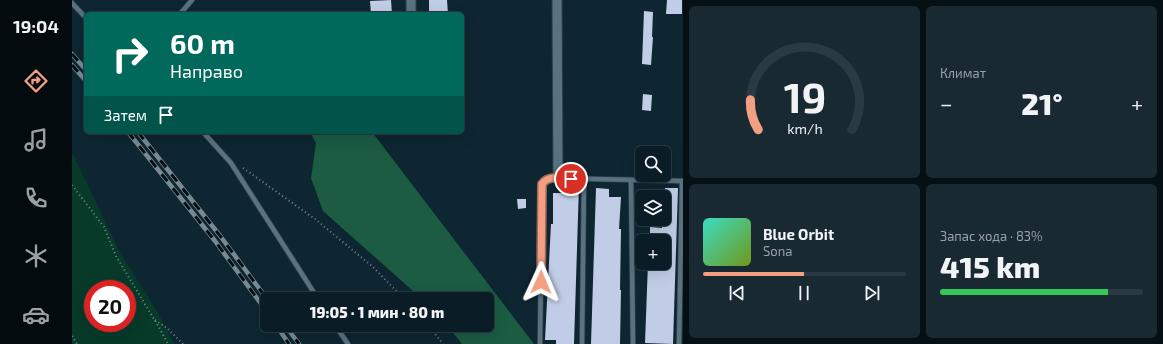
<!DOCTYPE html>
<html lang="ru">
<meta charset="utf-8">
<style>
:root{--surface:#0a1c25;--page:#182932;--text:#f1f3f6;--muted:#99a1a7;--line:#2a3a42;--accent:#f39f84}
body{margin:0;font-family:"Exo 2",sans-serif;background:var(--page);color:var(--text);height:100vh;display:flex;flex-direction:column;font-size:15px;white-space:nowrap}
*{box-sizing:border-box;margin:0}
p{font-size:13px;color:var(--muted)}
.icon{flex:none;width:22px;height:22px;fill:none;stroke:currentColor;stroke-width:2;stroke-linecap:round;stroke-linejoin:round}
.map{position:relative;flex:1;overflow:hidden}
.side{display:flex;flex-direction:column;gap:6px;padding:6px;background:#060f14;width:480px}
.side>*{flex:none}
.top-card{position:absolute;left:12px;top:12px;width:380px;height:122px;border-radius:6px;box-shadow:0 4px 16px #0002,0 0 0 1px var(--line);background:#00695c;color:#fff;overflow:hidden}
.buttons{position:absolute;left:563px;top:146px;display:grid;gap:8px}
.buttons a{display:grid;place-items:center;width:36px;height:36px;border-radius:6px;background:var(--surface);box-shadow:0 4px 16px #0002,0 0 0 1px var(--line);font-size:20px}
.speed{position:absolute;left:12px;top:280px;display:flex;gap:8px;font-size:20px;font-weight:700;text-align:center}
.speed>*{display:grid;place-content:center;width:52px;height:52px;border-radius:50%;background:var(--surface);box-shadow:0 4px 16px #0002,0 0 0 1px var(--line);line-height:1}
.speed .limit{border:6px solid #d22;background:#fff;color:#111}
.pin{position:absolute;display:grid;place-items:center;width:34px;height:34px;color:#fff;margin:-17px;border:2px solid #fff;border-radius:50%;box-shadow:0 1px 4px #0007}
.me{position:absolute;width:44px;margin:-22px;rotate:1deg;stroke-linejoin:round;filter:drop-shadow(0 0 3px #0008)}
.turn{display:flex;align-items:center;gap:14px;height:84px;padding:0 20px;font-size:18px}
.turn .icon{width:52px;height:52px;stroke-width:2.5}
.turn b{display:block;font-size:28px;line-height:34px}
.then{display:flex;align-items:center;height:38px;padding:0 20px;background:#0003;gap:8px;font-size:15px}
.big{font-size:30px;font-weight:800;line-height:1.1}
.side .tile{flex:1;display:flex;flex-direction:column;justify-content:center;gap:6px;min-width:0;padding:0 14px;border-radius:6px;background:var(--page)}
.side .dial{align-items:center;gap:0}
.dial svg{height:104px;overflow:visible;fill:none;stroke:var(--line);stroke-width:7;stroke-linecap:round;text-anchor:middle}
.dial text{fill:var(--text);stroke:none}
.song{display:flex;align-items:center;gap:12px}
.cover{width:48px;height:48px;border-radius:6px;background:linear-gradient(135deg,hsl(170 70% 55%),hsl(80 70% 35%))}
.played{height:4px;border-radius:2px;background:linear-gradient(90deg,var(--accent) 50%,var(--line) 50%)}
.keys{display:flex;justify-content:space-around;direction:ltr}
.heat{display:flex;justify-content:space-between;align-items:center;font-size:22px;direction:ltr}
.charge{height:6px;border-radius:3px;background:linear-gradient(90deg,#34c759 83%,var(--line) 0)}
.side .tiles{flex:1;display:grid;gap:6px;grid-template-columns:repeat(2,1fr)}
.trip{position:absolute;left:188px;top:292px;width:234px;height:40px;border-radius:6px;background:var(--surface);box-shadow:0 4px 16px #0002,0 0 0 1px var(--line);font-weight:800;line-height:40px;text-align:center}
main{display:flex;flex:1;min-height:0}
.menu{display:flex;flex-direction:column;width:72px;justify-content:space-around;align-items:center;background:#040b0f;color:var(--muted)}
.menu .icon{width:28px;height:28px}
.menu .active{color:var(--accent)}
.menu b{font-size:18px;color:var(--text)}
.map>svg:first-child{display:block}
.green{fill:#073a28;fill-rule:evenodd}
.forest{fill:#1b5c43}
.building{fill:#c1cde6}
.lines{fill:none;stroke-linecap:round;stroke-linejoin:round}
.lane-casing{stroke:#324049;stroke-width:6}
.street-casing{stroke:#324049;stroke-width:11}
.path{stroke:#778a93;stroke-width:2;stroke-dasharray:1 3;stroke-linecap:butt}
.lane{stroke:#587280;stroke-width:4.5}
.street{stroke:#587280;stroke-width:9}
.rail-casing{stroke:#778a93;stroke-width:4.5}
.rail{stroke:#040d12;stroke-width:3;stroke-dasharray:9;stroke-linecap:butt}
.route-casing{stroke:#9e6756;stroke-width:10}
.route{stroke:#f39f84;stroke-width:7}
</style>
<main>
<nav class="menu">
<b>19:04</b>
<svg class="icon active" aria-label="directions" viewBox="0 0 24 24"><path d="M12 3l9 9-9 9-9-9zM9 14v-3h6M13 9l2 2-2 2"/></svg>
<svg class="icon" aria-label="music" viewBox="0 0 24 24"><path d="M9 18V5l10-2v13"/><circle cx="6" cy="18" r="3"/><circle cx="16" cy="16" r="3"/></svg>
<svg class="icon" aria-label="phone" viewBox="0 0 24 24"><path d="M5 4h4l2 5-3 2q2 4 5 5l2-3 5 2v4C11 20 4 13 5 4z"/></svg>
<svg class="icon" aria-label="climate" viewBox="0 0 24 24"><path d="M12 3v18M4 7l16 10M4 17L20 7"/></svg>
<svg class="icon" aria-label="car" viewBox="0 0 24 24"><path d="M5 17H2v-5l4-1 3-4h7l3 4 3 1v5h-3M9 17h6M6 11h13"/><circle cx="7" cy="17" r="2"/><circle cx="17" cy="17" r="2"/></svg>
</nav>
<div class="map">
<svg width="611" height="344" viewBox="0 0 611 344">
<rect width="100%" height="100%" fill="#0d2631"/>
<path class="green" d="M0,152l48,101 37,58 17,33h-102zM21,289h34v34h-34z"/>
<path class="forest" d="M238,132h62l162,212h-72l-15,-19h40v-26h-65l-99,-88 -12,-33 5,-35z"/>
<g class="building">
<path d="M319,0l1,14h-21l-1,-13z"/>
<path d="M357,0h18l1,14h-19z"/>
<path d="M595,0h15v14h-16z"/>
<path d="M572,11l9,1 -1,25h1l-2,28 -9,-1z"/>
<path d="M571,94l9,1 -1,16 -9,-1z"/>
<path d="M493,185h14l-5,159h-18v-4h-11l6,-116h2v-31h12z"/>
<path d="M524,188l13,1v8h12l-2,32h2l-1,61h1l-1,54h-29z"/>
<path d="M593,188h13l-5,156 -28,-1 3,-80h16v-22h-14v-14l12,1v-9h2z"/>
<path d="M445,199h9v9l-8,1z"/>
</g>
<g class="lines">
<defs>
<g id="lane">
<path d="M0,3l14,15"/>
<path d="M108,14l12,-14"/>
<path d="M131,132l28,31 87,136"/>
<path d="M559,180l2,164"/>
<path d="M263,325l13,19"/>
<path d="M468,344l2,-156 2,-7 6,-3 133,3"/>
<path d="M510,344l2,-165"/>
<path d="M607,344l3,-163"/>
</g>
<g id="street">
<path d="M485,0l1,178"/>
<path d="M339,14v-14"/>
</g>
</defs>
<use href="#lane" class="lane-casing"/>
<use href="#street" class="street-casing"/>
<g class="path">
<path d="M171,168l72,51 58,48 31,32"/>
<path d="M0,185l32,42 12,29 44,73 8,15"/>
<path d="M83,320l12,8 16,16"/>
<path d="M356,325l15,19"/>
<path d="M0,336l5,8"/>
</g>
<use href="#lane" class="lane"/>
<use href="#street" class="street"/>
<defs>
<g id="rail">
<path d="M0,54l14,16"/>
<path d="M0,65l14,16"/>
<path d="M56,132l87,109 52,71"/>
<path d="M66,132l83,105 46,62"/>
<path d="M204,325l13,19"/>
<path d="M213,325l14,19"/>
</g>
</defs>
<use href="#rail" class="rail-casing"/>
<use href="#rail" class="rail"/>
</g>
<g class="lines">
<defs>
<path id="route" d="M469,282l1,-98c6,-9 20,-6 29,-5"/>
</defs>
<use href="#route" class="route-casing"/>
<use href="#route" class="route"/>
</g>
</svg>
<div class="buttons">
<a><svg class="icon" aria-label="search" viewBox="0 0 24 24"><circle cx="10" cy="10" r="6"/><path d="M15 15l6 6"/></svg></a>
<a><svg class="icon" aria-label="layers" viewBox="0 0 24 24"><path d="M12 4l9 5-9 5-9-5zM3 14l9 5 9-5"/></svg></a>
<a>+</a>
</div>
<div class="speed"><div class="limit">20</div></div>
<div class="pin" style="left:499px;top:179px;background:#d93025"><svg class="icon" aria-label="arrive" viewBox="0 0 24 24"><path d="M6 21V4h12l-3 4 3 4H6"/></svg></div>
<svg class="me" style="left:469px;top:282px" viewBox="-20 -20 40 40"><path d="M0-17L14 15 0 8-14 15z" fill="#f39f84" stroke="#fff" stroke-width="4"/></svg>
<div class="trip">19:05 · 1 мин · 80 m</div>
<div class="top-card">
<div class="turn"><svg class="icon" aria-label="right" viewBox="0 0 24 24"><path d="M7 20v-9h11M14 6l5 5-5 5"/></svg><div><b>60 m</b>Направо</div></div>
<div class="then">Затем<svg class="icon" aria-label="arrive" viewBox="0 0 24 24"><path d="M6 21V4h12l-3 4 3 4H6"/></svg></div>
</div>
</div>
<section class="side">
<div class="tiles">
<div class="tile dial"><svg viewBox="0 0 100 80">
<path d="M14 69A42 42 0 1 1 86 69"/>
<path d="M14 69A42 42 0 0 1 8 46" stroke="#f39f84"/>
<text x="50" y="56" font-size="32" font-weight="700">19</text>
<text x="50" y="72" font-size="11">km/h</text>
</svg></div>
<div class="tile"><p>Климат</p>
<div class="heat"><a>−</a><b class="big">21°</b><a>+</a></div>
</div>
<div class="tile">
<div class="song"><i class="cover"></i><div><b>Blue Orbit</b><p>Sona</p></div></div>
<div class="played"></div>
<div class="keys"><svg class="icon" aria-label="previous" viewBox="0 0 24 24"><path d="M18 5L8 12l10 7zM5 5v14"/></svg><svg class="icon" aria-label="pause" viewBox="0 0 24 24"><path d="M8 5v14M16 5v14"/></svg><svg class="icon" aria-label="next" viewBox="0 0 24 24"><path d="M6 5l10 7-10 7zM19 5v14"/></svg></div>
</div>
<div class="tile"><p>Запас хода · 83%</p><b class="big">415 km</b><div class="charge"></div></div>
</div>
</section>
</main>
